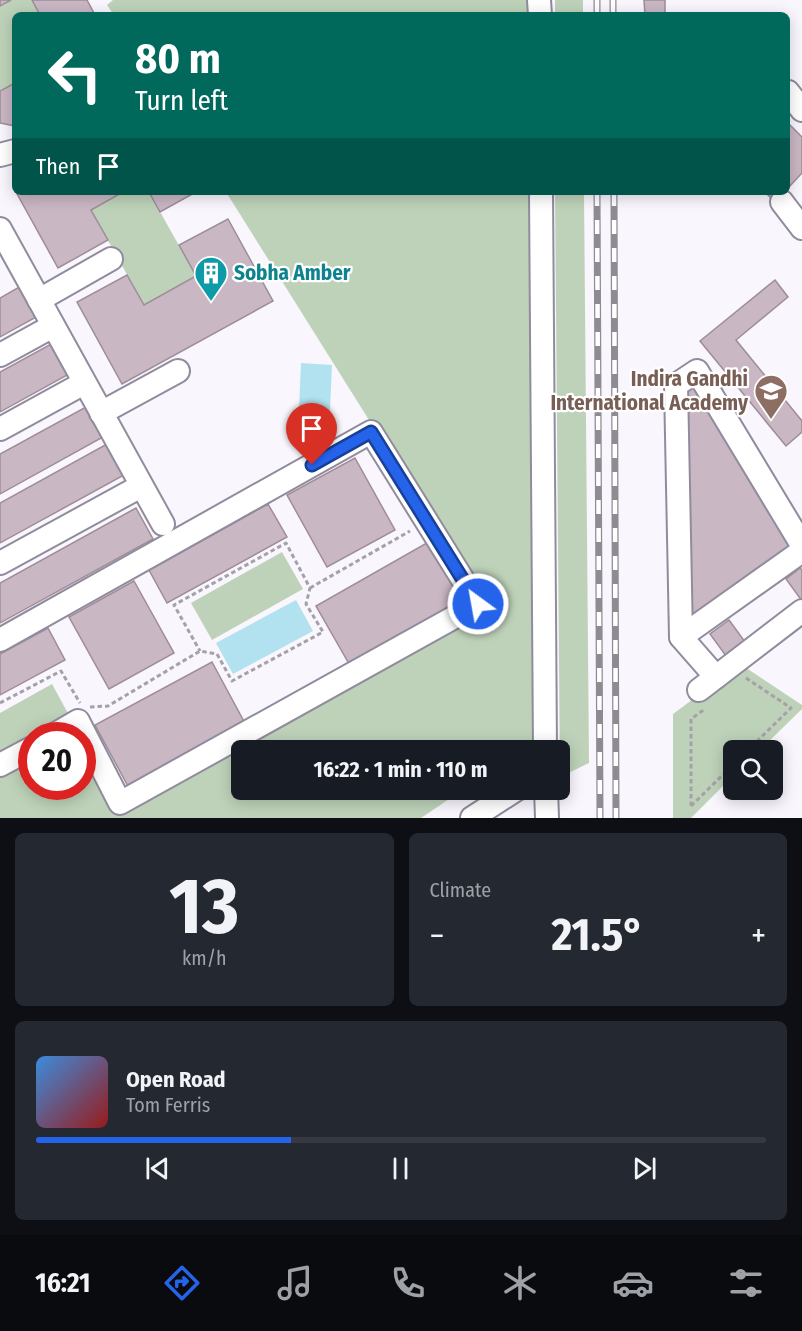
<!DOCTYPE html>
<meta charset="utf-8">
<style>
:root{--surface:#171b24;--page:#242831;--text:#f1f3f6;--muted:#9ea1a6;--line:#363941;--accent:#2563eb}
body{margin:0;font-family:"Fira Sans Condensed",sans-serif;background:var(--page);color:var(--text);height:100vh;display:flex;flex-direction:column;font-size:22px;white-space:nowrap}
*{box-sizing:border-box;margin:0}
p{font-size:20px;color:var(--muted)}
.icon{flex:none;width:33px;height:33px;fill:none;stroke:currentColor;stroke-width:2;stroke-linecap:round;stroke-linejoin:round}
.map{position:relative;height:818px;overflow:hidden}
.drawer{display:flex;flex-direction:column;gap:15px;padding:15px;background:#0d0f14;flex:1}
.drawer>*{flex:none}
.guide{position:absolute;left:12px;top:12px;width:778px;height:183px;border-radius:9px;box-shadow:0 3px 15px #0003;background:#00695c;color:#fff;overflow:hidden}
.tools{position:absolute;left:723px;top:740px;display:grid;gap:12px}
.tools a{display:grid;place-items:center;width:60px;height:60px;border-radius:9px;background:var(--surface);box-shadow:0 3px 15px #0003;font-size:30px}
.speed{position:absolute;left:18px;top:722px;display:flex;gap:12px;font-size:30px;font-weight:700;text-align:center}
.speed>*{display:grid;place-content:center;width:78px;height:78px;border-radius:50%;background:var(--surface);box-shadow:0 3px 15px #0003;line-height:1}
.speed .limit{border:9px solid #d22;background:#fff;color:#111}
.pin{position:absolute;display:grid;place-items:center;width:51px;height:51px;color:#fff;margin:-62px -26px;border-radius:50% 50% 50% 0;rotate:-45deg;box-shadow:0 0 6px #0007}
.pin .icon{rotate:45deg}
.me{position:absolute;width:66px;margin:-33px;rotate:328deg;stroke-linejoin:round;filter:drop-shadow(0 0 4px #0008)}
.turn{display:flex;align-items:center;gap:21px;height:126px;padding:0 24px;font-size:27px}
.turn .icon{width:78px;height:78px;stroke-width:2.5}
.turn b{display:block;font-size:42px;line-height:51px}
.then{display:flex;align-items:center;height:57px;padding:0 24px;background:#0003;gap:12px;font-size:22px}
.big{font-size:45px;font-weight:700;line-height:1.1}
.drawer .card{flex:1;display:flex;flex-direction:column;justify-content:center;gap:9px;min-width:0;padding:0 21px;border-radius:9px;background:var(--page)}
.drawer .dial{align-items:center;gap:0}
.dial b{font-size:78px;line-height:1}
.song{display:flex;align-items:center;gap:18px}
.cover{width:72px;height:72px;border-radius:9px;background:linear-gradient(135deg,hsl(210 70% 55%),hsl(0 70% 35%))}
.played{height:6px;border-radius:3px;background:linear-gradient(90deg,var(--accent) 35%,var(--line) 35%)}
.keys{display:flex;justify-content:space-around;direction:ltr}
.heat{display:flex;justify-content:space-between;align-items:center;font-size:33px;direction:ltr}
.drawer .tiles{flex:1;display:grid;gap:15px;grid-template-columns:1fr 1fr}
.card:last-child{grid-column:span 2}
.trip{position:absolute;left:231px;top:740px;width:339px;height:60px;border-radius:9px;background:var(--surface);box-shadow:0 3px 15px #0003;font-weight:700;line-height:60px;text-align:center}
.dock{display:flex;height:96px;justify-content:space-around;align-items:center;background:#090b0e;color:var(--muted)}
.dock .icon{width:42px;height:42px}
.dock .active{color:var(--accent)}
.dock b{font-size:27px;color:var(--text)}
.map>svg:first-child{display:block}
.green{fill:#bed2b9}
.water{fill:#b2e1ef}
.building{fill:#c9b7c3;stroke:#9e8d99;stroke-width:1.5}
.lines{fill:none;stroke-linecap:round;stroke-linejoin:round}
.minor-casing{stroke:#918c9d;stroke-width:26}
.path{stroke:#a4a1a9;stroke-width:3;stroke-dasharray:4.5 3;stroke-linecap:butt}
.minor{stroke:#fff;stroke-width:22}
.rail-casing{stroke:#8e8c93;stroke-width:7}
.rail{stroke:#fff;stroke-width:4.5;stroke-dasharray:14;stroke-linecap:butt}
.route-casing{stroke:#184099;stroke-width:15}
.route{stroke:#2563eb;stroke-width:10}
.labels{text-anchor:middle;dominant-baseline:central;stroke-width:4.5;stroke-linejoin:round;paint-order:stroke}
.culture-label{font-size:21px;font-weight:bold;fill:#0d838f;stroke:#fff;text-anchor:start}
.education-label{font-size:21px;font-weight:bold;fill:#785e54;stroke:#fff;text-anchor:end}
</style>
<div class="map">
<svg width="802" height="818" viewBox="0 0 802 818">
<rect width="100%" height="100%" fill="#f9f6fe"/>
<g class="green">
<path d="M11,0h21l8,15h-25v68l-15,8v-85z"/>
<path d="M113,0h419v15h-418l-7,-10z"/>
<rect x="555" y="0" width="28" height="15"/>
<path d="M123,192h26l47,84 -52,29 -53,-95z"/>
<path d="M226,192h307l4,548 -16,10h-279v39h222l-43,29h-421v-47l31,-18 1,33h50l1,-42 35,65 367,-204z"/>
<path d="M555,192h29l5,571 -29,14z"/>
<path d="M282,552l21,37 -91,51 -21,-37z"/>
<path d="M740,664l62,41v4l-42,41h-26l-1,26 -42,42h-18v-104z"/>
<path d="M52,684l18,33 -31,18h-7l-1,4 -31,18v-44z"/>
</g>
<g class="water">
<path d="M301,363l31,2 -2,45 -31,-1z"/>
<path d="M296,600l17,31 -80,43 -17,-31z"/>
</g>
<g class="building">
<path d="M0,0h11l-11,6z"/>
<path d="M32,0h55l8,15h-55z"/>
<path d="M644,0h21v15h-20z"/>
<path d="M15,83v43l-15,-3v-32z"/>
<path d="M788,123l14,14v36l-14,15z"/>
<path d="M16,192h107l-32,18 17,30 -50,28z"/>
<path d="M149,192h47l-36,20z"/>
<path d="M765,192h18l-9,9z"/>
<path d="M228,219l45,82 -151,83 -45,-82 50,-27 17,30 52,-29 -17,-31z"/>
<path d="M775,280l13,17 -52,43 66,81v11l-16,14 -86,-105z"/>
<path d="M21,286l17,30 -38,21v-39z"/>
<path d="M53,343l16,31 -69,38v-40z"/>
<path d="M695,375l106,175 -117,69 -3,-233z"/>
<path d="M86,407l17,30 -103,57v-40z"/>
<path d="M107,444l17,31 -124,68v-40z"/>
<path d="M355,458l40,72 -68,37 -40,-72z"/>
<path d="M268,504l19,33 -120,66 -18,-33z"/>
<path d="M136,508l17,31 -153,84v-40z"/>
<path d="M432,540l36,62 -116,67 -36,-63z"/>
<path d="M800,568l2,2v31l-16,-22z"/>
<path d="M134,581l40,72 -65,36 -40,-72z"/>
<path d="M729,620l19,26 -19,14 -19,-26z"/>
<path d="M48,628l17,32 -65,35v-41z"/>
<path d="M212,662l35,65 -117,63 -35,-65z"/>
</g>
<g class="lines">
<defs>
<g id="minor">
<path d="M539,0l1,15"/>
<path d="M788,92l14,18"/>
<path d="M0,155l15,-4"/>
<path d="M541,192l4,558"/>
<path d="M782,202l20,26"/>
<path d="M0,229l163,295"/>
<path d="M39,300l72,-41"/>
<path d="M0,355l53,-29"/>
<path d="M101,413l77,-42"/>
<path d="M0,429l84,-46"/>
<path d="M0,563l141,-77"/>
<path d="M681,637l121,-86"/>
<path d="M0,640l371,-208 107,172 -358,199 -42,-82 -24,14"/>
<path d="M716,677l-35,-40 -5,-252 21,-14 105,174"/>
<path d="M699,690l103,-79"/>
<path d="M0,765l32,-17"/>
<path d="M546,789l1,29"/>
<path d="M472,818l45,-29"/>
</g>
</defs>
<use href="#minor" class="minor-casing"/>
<g class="path">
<path d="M310,588l100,-57"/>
<path d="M746,678l45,30 -43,42"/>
<path d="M0,703l61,-32 19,32"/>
<path d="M90,707l18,-1 92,-55 17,3 15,27 91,-49 -17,-28 4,-16 -24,-45 -112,62 26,46"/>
<path d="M691,806v-87l14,-10"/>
<path d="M691,806l43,-42"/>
</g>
<use href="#minor" class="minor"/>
<defs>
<g id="rail">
<path d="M597,0v15"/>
<path d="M613,0v15"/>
<path d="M597,192l3,626"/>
<path d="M614,192l2,626"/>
</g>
</defs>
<use href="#rail" class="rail-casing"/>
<use href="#rail" class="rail"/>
</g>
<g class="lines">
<defs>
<path id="route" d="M312,465l59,-33 107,172"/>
</defs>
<use href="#route" class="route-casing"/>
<use href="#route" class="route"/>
</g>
<defs>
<symbol id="building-pin" viewBox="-11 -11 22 30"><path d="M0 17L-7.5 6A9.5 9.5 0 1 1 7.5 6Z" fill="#0f9aa8" stroke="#fff"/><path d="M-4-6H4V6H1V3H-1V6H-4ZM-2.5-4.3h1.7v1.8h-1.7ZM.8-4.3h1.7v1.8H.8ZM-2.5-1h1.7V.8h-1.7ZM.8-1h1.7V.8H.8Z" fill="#fff"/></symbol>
<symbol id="school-pin" viewBox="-11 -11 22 30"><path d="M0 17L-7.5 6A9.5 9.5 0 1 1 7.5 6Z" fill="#8d6e63" stroke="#fff"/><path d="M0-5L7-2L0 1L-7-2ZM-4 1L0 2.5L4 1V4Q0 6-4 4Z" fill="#fff"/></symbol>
</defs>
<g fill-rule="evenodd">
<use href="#building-pin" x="192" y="254" width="38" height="52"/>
<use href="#school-pin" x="752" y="372" width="38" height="52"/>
</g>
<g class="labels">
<g class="culture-label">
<text x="234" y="273">Sobha Amber</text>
</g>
<g class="education-label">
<text x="748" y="379">Indira Gandhi<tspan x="748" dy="24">International Academy</tspan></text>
</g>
</g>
</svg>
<div class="tools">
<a><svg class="icon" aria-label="search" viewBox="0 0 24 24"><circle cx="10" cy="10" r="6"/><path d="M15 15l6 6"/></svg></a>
</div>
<div class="speed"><div class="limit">20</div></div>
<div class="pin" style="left:312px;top:465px;background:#d93025"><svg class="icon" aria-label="arrive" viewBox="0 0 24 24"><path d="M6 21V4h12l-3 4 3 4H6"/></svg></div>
<svg class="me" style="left:478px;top:604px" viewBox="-20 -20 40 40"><circle r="17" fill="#2563eb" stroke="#fff" stroke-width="3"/><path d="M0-11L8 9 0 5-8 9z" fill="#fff"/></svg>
<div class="trip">16:22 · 1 min · 110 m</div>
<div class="guide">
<div class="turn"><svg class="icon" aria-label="left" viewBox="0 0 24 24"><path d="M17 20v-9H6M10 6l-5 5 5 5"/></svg><div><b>80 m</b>Turn left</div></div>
<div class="then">Then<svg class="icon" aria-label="arrive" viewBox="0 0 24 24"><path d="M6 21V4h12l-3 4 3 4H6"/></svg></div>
</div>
</div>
<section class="drawer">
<div class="tiles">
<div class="card dial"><b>13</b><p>km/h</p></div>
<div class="card"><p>Climate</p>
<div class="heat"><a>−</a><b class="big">21.5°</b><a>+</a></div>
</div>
<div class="card">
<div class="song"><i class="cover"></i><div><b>Open Road</b><p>Tom Ferris</p></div></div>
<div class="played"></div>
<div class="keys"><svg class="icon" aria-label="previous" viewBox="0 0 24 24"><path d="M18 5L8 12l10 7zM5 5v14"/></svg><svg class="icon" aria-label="pause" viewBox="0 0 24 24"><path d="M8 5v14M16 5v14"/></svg><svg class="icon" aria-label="next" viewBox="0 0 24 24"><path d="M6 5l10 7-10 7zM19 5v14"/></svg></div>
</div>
</div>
</section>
<nav class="dock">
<b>16:21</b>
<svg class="icon active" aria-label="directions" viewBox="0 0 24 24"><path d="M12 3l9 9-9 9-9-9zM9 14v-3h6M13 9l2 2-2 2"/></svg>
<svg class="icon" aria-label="music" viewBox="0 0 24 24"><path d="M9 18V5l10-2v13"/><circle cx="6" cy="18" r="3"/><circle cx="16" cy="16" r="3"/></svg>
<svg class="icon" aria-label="phone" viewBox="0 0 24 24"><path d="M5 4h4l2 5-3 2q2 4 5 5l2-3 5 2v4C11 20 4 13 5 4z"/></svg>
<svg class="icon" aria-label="climate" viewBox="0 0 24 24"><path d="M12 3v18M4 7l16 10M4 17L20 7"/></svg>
<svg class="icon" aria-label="car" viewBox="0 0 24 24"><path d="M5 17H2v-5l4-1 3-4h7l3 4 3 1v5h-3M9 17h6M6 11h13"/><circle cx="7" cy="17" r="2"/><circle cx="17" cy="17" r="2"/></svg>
<svg class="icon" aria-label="filters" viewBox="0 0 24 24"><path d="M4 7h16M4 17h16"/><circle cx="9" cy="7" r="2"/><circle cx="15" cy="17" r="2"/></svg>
</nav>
